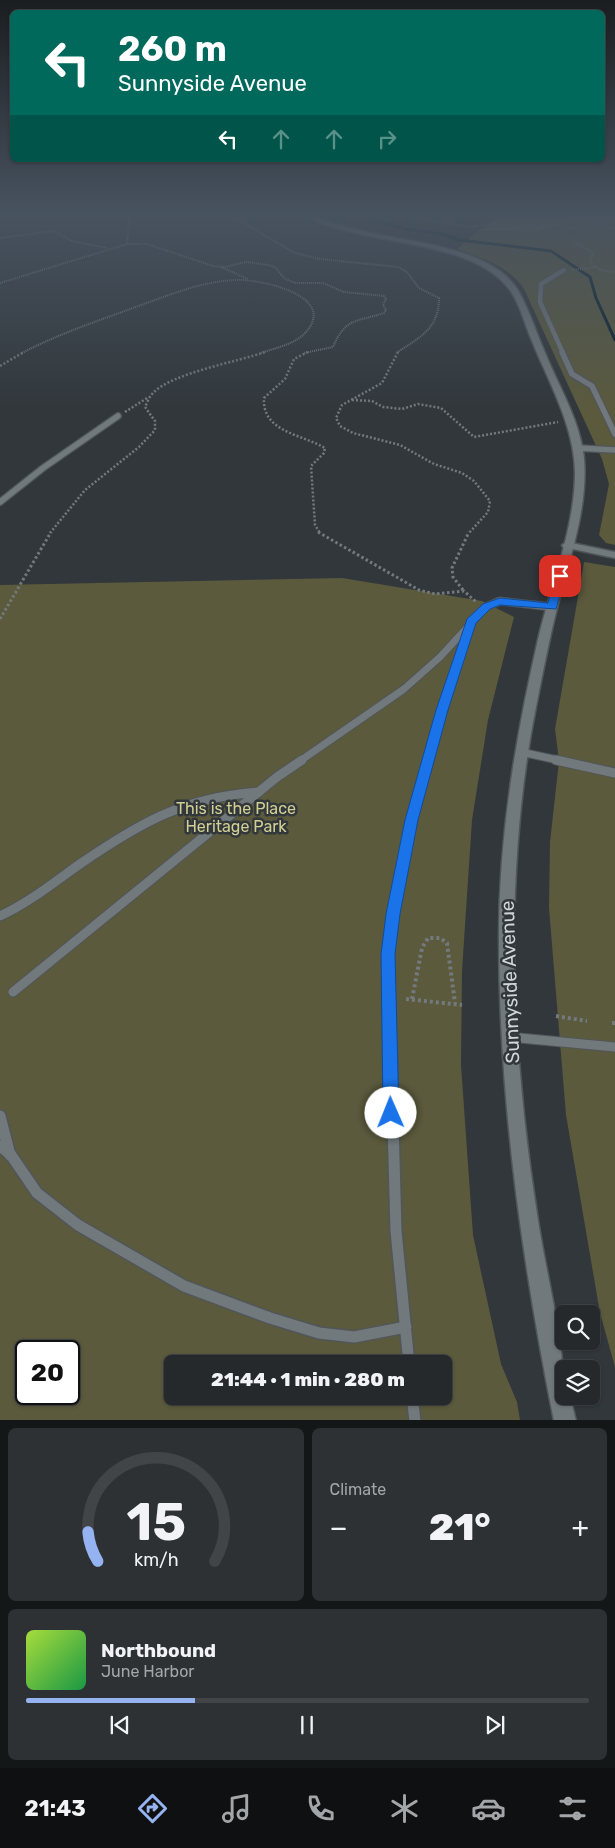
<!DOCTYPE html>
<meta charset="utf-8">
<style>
:root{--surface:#25292c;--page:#2d3134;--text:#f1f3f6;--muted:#a3a6a9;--line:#424548;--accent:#95b2f1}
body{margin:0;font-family:Rubik,sans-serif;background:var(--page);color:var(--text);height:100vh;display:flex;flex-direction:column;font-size:19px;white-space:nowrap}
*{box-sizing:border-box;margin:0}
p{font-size:16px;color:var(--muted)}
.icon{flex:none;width:28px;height:28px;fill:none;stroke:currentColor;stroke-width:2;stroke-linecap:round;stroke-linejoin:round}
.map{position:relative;height:1420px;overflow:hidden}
.panel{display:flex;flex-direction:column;gap:8px;padding:8px;background:#141718;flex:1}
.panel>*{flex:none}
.guide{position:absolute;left:10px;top:10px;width:595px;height:152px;border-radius:8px;box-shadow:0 1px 4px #0004,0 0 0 1px var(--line);background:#00695c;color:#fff;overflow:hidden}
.buttons{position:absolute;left:555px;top:1305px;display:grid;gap:10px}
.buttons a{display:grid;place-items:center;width:45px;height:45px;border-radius:8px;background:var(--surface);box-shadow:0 1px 4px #0004,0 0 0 1px var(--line);font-size:25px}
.speed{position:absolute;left:15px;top:1340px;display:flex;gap:10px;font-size:25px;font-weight:700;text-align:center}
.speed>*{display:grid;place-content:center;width:65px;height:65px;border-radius:50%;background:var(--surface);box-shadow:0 1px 4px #0004,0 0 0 1px var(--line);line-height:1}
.speed .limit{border:2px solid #111;border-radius:8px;background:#fff;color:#111}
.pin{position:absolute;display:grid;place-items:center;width:42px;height:42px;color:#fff;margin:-21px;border-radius:10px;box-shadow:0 2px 8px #0006}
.me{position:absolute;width:55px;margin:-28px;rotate:359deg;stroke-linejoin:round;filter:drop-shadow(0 0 4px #0008)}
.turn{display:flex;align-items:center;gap:18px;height:105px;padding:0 25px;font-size:22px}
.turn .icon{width:65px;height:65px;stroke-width:2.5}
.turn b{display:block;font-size:35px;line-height:42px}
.lanes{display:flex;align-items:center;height:48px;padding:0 25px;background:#0003;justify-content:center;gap:25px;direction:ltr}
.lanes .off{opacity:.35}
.big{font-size:38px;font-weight:800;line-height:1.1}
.panel .widget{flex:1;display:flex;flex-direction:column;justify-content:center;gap:8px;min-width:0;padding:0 18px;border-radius:8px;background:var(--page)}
.panel .dial{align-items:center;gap:0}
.dial svg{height:130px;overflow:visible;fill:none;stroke:var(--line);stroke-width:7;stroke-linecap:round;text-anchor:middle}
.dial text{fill:var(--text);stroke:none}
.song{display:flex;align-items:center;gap:15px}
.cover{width:60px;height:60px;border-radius:8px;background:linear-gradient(135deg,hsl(80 70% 55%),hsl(140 70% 35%))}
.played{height:5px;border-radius:2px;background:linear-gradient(90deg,var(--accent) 30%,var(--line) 30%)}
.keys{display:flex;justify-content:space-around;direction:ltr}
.heat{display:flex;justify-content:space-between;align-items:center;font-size:28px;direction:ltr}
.panel .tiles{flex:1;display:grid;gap:8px;grid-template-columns:1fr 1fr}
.widget:last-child{grid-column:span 2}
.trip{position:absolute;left:164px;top:1355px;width:288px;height:50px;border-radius:8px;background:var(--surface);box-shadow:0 1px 4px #0004,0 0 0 1px var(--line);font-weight:800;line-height:50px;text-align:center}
.tabs{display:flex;height:80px;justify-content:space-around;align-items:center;background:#0f1012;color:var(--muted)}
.tabs .icon{width:35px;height:35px}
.tabs .current{color:var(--accent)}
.tabs b{font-size:22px;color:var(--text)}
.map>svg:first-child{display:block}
.green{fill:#5b5a3d;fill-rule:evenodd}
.forest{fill:#72704e}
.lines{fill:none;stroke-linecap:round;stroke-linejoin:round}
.stream{stroke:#031d29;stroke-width:3}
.service-far4-casing{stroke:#505659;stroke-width:5.5}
.service-far3-casing{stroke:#505659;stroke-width:8}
.service-far2-casing{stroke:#505659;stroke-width:9}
.service-far1-casing{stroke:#505659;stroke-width:11}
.service-casing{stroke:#505659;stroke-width:14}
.tertiary-casing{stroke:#505659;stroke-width:3}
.secondary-casing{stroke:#505659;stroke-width:3}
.path-far3{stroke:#73797c;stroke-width:2;stroke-dasharray:1 1;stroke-linecap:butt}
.path-far2{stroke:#73797c;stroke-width:2.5;stroke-dasharray:2 2;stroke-linecap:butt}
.path-far1{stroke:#73797c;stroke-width:3;stroke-dasharray:2.5 2.5;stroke-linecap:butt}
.path{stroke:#73797c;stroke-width:4;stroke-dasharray:3 3;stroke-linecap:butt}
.service-far4{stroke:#72797d;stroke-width:4.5}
.service-far3{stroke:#72797d;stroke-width:5.5}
.service-far2{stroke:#72797d;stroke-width:7}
.service-far1{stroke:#72797d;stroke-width:9}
.service{stroke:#72797d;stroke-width:11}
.tertiary{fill:#72797d;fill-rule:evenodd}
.secondary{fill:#72797d;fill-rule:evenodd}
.route{fill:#1a73e8;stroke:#114b97}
.labels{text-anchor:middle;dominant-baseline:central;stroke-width:5;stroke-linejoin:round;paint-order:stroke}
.park-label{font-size:16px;fill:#d2cf92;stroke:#31373b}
.near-street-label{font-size:19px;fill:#d1d6d8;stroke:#31373b}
</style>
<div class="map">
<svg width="615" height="1421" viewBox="0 0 615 1421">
<rect width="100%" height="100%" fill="#31373b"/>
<g class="green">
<path d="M609,221l6,3v321l-9,-2 -7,-8 10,-51 -7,-25 -78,-170c-15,-23 -42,-31 -67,-40l21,-18 59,1 13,-5 27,-5z"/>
<path d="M584,562l31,5v800l-15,-54 -34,-198 -17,-207 1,-66 9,-81 -4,-32z"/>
<path d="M342,578l140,23 32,16 -26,103 -16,100 -10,151 -1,94 12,170 28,129 16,38 3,18h-520v-835zM26,1351h43v43h-43zM172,1364h270v32h-270z"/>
</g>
<path class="forest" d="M508,212h107v12l-6,-3 -32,1 -27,5 -13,5 -59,-1z"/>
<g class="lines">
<path class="stream" d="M368,212l6,9 32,8 36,5 17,6 92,11 39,26 6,21 19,42"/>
<defs>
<path id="service-far4" d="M563,353l-23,-51 1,-18 23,-14"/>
<g id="service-far3">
<path d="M562,352l10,22 20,12 23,48"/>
<path d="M578,448l37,2"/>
<path d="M0,502l43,-34 75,-52"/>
</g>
<g id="service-far2">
<path d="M521,752l41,9"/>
<path d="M300,761l104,-72 36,-32 46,-50 14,-6 52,6"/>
<path d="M428,761l43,-140"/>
</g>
<g id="service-far1">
<path d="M556,760l59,13"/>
<path d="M0,916c28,-13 52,-32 77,-50 61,-42 106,-69 182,-74"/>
<path d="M13,992l264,-215 25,-17"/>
<path d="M509,1037l106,10"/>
<path d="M391,1052l-3,-98 13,-85 27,-109"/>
</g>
<g id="service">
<path d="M391,1050l5,181 13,133"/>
<path d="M0,1116l10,39"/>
<path d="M0,1146l11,9 26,38 41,32 106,61 86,32 49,15 35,4 52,-10"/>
<path d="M412,1396l3,25"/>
</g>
<path id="tertiary" d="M567,542l48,10v6l-52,-11 -1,-2z"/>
<path id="secondary" d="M298,212c12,-1 21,7 32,10 19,7 40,11 60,15 40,7 107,16 129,55 11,20 18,43 27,63 14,34 34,66 38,103 4,48 -13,96 -25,142 -9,35 -16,71 -23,107 -15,75 -21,149 -22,226 0,96 9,193 24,287 9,59 26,118 26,176h6l6,25h-22c-32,-160 -55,-321 -55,-484 0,-103 17,-202 40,-302 13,-53 36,-108 36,-163 -1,-47 -26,-89 -43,-131 -7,-16 -12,-37 -22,-51 -40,-55 -155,-42 -212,-78z"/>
</defs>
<use href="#service-far4" class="service-far4-casing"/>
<use href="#service-far3" class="service-far3-casing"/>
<use href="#service-far2" class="service-far2-casing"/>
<use href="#service-far1" class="service-far1-casing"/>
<use href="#service" class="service-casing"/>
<use href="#tertiary" class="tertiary-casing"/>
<use href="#secondary" class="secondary-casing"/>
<g class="path-far3">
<path d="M218,212l27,12 50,29 25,6 78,8 9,5 12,16 20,10c0,31 -20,40 -43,55"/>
<path d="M405,212l14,2h-26l76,13 17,-2 25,-11"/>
<path d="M477,212l66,4 22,13"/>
<path d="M565,229l-1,6 29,18 -3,9 10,8 15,2"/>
<path d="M565,229l24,-5 26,4"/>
<path d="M0,238l54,-7 18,10 35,7"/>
<path d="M127,244l3,-32"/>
<path d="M221,267l27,12"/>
<path d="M572,270l24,-3"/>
<path d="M0,283l127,-39h20l66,22 11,1 22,-5 22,3 7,2 10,12 11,4h27l21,9 40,4 2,3 -3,6 3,5 -2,3c-28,9 -39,5 -51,34l-29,6"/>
<path d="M22,353c38,-20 79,-33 119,-48 31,-11 62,-24 96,-25 24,-1 101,16 69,52 -10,12 -31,16 -45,21"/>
</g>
<g class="path-far2">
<path d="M308,352l-14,7 -9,20 -21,19c-2,34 37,36 61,50l-1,5 -13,13 4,59 5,8"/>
<path d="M398,352l-16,31 -40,22 -6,13 4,8 13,7 47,12 34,19 28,9 12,8 16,20 -2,11 -19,21"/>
<path d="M0,366l24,-14"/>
<path d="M352,400l20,1 11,6 19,2 16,-5 23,4 33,29 84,-15"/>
<path d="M125,412l22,-14"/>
<path d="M50,533l35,-43 54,-43 16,-17v-9l-10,-14c2,-4 4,-10 8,-14 19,-20 84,-31 112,-41"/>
</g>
<g class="path-far1">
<path d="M318,532l101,58 16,4 29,-3 12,11"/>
<path d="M463,590l-10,-13 -1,-9 17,-36"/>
<path d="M0,619l51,-87"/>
</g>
<g class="path">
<path d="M406,999l56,6"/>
<path d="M412,999l10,-51 6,-10h12l7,5 8,60"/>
<path d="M556,1016l31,5"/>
<path d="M612,1023h3"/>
</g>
<use href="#service-far4" class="service-far4"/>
<use href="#service-far3" class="service-far3"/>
<use href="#service-far2" class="service-far2"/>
<use href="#service-far1" class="service-far1"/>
<use href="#service" class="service"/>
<use href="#tertiary" class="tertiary"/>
<use href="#secondary" class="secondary"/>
</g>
<linearGradient id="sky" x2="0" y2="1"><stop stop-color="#1b1e20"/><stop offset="0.52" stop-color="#485360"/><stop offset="1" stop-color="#485360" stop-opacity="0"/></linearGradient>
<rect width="615" height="411" fill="url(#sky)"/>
<path class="route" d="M560,573l5,3 -9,33 -56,-4 -10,4 -14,14 -28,87 -30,110 -18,94 -5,40 4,159 -2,6 -6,2 -5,-2 -3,-6 -2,-159 5,-40 19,-94 31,-110 31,-91 16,-15 17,-6 48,5 7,-27z"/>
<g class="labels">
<g class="park-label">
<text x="236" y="808">This is the Place<tspan x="236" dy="18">Heritage Park</tspan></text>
</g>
<g class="near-street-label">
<text transform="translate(510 982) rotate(-92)">Sunnyside Avenue</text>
</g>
</g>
</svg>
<div class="buttons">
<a><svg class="icon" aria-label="search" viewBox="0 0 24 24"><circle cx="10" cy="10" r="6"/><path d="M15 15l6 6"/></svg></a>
<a><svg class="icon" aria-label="layers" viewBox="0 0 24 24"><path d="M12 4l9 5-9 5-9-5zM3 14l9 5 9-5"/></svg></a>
</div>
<div class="speed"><div class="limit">20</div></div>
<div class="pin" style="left:560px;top:576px;background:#d93025"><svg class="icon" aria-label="arrive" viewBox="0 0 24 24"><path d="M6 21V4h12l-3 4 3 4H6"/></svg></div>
<svg class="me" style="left:391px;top:1113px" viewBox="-20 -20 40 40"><circle r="19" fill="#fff"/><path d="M0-13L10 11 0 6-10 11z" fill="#1a73e8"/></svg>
<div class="trip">21:44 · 1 min · 280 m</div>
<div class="guide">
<div class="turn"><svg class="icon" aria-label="left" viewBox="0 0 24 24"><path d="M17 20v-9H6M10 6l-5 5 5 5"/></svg><div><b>260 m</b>Sunnyside Avenue</div></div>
<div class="lanes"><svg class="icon" aria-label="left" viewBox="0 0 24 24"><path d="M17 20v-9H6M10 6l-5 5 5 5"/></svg><svg class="icon off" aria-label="ahead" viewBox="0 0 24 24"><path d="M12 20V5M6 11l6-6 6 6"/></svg><svg class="icon off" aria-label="ahead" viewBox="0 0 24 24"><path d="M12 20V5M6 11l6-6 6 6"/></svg><svg class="icon off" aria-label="right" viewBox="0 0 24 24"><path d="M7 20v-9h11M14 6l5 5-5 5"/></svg></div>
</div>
</div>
<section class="panel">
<div class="tiles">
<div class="widget dial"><svg viewBox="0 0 100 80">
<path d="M14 69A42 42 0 1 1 86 69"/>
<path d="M14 69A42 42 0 0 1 8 51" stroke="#95b2f1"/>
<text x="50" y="56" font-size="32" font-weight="700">15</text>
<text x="50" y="72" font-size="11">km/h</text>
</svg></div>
<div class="widget"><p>Climate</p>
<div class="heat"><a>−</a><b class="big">21°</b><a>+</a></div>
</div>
<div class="widget">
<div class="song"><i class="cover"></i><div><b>Northbound</b><p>June Harbor</p></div></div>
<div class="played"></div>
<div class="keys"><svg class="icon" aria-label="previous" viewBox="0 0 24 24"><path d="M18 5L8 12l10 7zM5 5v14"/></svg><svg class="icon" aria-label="pause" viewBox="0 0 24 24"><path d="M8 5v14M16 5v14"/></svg><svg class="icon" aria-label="next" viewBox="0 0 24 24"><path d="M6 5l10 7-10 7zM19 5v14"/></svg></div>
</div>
</div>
</section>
<nav class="tabs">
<b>21:43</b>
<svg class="icon current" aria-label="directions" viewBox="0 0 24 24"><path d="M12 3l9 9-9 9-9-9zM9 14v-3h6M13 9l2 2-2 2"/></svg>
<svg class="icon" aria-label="music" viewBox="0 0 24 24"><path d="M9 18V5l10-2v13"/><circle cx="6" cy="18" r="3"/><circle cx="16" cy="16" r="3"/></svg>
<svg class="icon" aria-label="phone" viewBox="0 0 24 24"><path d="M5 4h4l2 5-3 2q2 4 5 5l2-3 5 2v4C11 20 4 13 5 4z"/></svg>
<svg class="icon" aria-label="climate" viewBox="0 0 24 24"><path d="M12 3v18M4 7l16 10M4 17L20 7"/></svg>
<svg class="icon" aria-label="car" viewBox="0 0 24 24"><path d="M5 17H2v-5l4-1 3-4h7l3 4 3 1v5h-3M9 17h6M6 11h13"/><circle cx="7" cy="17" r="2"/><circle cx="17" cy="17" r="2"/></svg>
<svg class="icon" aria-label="filters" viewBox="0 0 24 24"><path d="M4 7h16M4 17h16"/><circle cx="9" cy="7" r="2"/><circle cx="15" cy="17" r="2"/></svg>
</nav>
